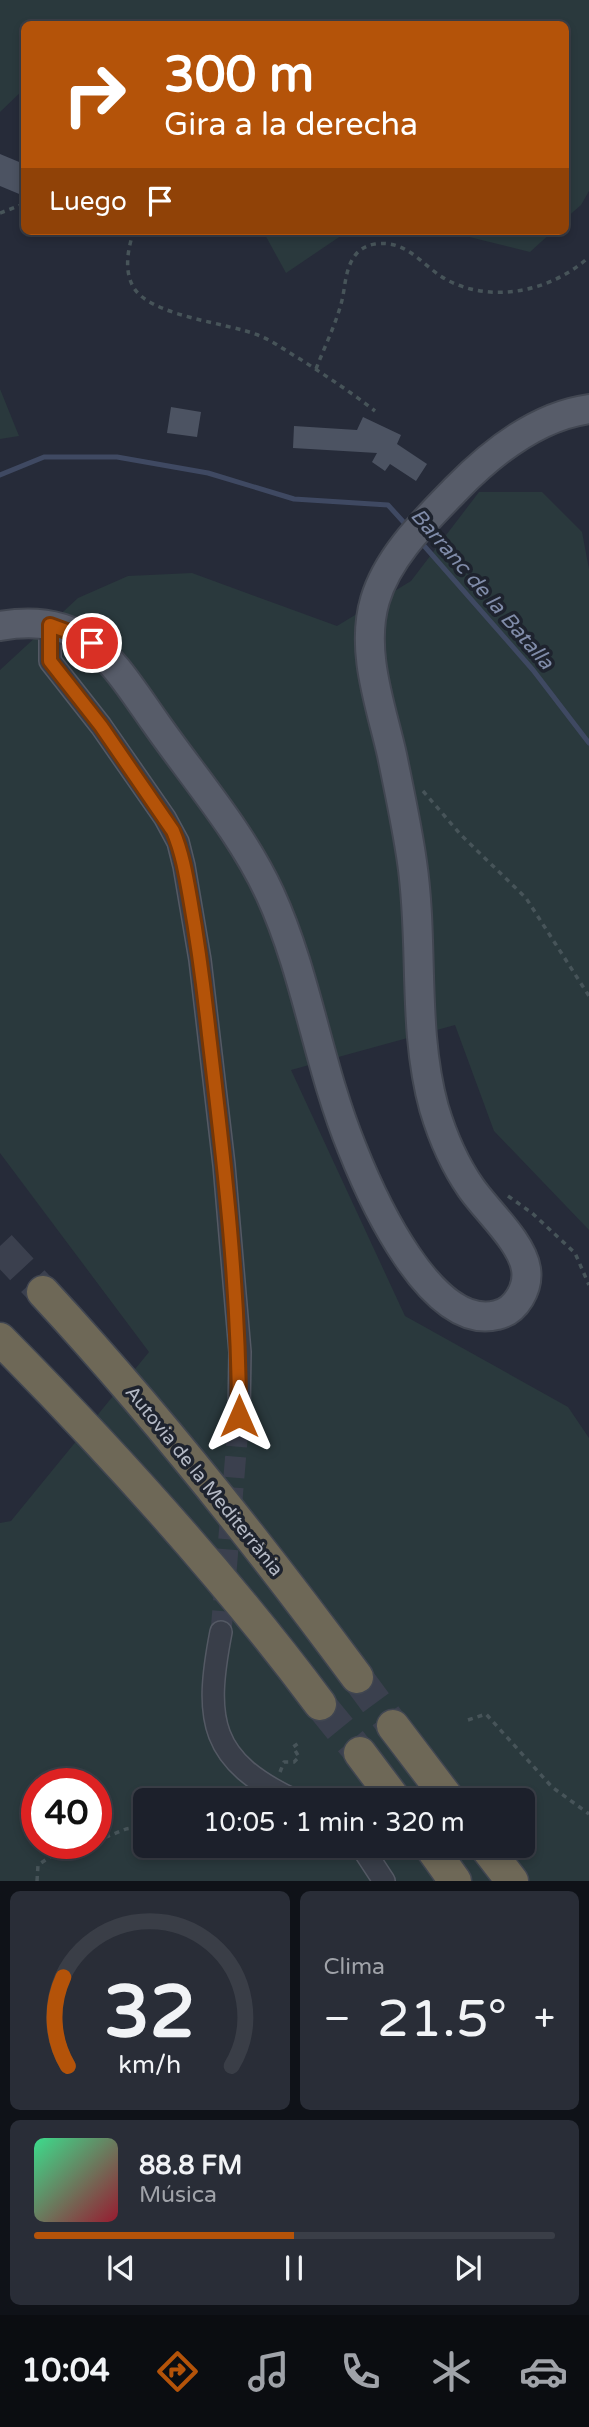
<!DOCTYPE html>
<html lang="es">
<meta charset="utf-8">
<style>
:root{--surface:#1c202b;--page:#292d37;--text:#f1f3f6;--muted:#a0a3a9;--line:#3a3e47;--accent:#b45309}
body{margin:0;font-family:"Varela Round",sans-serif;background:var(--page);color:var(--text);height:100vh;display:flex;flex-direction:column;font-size:26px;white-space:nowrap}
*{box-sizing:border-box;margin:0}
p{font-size:23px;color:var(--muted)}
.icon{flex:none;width:38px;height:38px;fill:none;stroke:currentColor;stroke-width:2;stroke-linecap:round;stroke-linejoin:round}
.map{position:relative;height:1881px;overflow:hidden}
.drawer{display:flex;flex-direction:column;gap:10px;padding:10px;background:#0f1218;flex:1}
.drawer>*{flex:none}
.top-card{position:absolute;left:21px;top:21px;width:548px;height:214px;border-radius:10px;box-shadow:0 4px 10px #0003,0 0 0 2px var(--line);background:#b45309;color:#fff;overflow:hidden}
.speed{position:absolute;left:21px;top:1768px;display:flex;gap:14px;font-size:35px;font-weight:700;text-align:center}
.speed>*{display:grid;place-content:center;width:91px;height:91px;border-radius:50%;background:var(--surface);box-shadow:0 4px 10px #0003,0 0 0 2px var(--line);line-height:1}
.speed .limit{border:10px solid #d22;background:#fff;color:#111}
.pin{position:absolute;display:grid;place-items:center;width:60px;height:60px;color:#fff;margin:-30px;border:4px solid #fff;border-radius:50%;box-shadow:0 2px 7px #0007}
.me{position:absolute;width:77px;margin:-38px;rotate:0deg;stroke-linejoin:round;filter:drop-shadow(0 0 5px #0008)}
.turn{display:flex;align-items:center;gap:24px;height:147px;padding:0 28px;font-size:32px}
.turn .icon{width:91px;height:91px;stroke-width:2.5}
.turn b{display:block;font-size:49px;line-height:60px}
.then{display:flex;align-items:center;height:66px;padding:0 28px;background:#0003;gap:14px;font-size:26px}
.big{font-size:52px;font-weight:600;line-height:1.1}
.drawer .card{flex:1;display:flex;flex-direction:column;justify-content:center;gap:10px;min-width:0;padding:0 24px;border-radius:10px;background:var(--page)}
.drawer .dial{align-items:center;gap:0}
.dial svg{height:182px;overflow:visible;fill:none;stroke:var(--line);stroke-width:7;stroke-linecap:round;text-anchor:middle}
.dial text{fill:var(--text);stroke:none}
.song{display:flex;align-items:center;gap:21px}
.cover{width:84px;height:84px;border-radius:10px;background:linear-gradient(135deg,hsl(150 70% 55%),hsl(350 70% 35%))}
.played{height:7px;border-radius:4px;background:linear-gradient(90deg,var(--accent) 50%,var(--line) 50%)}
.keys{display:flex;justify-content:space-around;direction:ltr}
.heat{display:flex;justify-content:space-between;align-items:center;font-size:38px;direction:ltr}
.drawer .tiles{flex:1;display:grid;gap:10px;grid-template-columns:1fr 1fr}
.card:last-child{grid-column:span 2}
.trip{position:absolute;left:133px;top:1788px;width:402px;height:70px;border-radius:10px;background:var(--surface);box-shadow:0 4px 10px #0003,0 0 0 2px var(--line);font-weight:600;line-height:70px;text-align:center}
.tabs{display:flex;height:112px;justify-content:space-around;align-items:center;background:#0b0d11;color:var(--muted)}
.tabs .icon{width:49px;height:49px}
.tabs .on{color:var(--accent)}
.tabs b{font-size:32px;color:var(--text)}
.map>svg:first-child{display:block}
.green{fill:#2a393d;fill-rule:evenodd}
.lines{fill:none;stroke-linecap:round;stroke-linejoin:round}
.stream{stroke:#3f4962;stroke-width:5}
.building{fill:#4c5362}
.tertiary-tunnel{stroke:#3b404e;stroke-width:21;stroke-dasharray:21 10;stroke-linecap:butt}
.motorway-tunnel{stroke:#3b404e;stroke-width:32;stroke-dasharray:32 16;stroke-linecap:butt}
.tertiary-casing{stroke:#545964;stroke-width:24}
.primary-casing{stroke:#424752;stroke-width:32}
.motorway-casing{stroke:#414651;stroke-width:35}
.path{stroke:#475459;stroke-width:3.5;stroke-dasharray:5 5;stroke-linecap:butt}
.tertiary{stroke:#393e49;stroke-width:21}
.primary{stroke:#575c69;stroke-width:28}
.motorway{stroke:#6e6857;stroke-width:32}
.route-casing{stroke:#753606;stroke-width:18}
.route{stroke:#b45309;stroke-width:12}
.labels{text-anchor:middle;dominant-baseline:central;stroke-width:7;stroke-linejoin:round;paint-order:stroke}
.street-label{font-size:19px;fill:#b4b9c5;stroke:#1e232e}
.water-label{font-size:21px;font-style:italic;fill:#808ca9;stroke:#1e232e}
</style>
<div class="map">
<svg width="589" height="1881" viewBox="0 0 589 1881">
<rect width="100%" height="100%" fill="#262b39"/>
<g class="green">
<path d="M0,0h589v191l-8,14 -16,14v-195h-541v65l-24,23z"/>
<path d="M263,231h85l-62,42z"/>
<path d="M445,231h108l-23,21z"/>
<path d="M0,389l19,47 -19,3z"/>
<path d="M479,492h63l40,40 7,37v661l-95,-99 -39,-106 -164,45 114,246 163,91 21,31v443h-589v-358l11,-2 138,-169 -149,-199v-483l78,-72 50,-22 64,-3 145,53 74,-45zM37,1783h59v60h-59zM145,1801h378v45h-378z"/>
</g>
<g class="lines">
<g class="stream">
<path d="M0,475l44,-18h73l91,16 86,26 94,6 20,22"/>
<path d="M419,540l114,130 56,73"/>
</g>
</g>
<g class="building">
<path d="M0,154l24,10v32l-24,-10z"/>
<path d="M171,407l30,5 -4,25 -30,-4z"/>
<path d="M363,417l38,18 -4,9 30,20 -11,17 -26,-17 -5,7 -13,-9 5,-9 -84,-5 1,-22 63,4z"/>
</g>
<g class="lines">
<path class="tertiary-tunnel" d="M221,1632l18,-216"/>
<g class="motorway-tunnel">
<path d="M0,1246l43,46"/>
<path d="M357,1677l36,49"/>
<path d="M320,1704l40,49"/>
</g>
<defs>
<g id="tertiary">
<path d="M50,625v36l51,65 64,92 13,24 6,24 16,94 24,205 16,187 -1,64"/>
<path d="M221,1632c-17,88 -12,129 75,169"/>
<path d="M361,1846l23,35"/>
</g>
<path id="primary" d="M0,626c86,-15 112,35 155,96 39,56 86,109 115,172 37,81 48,171 82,254 19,48 79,184 145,167 19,-4 32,-27 29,-46 -4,-27 -39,-58 -55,-81 -16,-23 -29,-53 -37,-80 -22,-80 -10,-165 -22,-246 -5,-36 -13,-72 -20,-107 -11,-49 -32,-104 -17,-155 13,-44 50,-79 81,-111 35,-36 82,-73 133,-80"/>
<g id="motorway">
<path d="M43,1292c113,122 215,251 314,385"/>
<path d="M0,1339c114,115 223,235 320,365"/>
<path d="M393,1726l57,75"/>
<path d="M360,1753l36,48"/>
<path d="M430,1846l25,35"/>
<path d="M485,1846l27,35"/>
</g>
</defs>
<use href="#tertiary" class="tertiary-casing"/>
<use href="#primary" class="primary-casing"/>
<use href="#motorway" class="motorway-casing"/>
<g class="path">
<path d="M0,213l24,-9"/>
<path d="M134,231c-7,19 -11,45 3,61 22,25 90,31 121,43 15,6 28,16 42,24 26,17 51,33 75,52"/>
<path d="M316,369c8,-21 19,-43 25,-65 5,-17 3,-36 16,-51 5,-5 11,-8 18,-9 34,-5 48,24 74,37 46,23 104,9 140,-24"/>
<path d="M423,791l38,44 65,63 63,98"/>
<path d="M508,1196l24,17 43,40 14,32"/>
<path d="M468,1720l18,-6 66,73 37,27"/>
<path d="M280,1772l4,-10h10l5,-5 -6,-10 7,-5"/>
<path d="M96,1841l30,-12 19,-3"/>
<path d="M37,1881l1,-16 18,-12 36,-10"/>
</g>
<use href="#tertiary" class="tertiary"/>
<use href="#primary" class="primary"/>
<use href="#motorway" class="motorway"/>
</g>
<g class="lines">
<defs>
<path id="route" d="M92,643l-12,-7 -30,-11v36l51,65 72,105c9,21 13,44 17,67 8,45 14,91 19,137 15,126 30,253 30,381"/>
</defs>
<use href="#route" class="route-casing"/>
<use href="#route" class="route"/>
</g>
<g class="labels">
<g class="street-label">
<text transform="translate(204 1481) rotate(51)">Autovia de la Mediterrània</text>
</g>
<g class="water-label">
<text transform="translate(482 589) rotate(49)">Barranc de la Batalla</text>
</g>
</g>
</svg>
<div class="speed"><div class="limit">40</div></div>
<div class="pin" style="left:92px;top:643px;background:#d93025"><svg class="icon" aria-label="arrive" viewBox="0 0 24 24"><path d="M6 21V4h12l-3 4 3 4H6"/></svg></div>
<svg class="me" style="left:239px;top:1416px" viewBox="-20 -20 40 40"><path d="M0-17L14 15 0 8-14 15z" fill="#b45309" stroke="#fff" stroke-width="4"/></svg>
<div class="trip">10:05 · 1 min · 320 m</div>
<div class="top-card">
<div class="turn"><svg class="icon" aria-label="right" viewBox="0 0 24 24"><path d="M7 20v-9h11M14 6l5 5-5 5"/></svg><div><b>300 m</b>Gira a la derecha</div></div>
<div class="then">Luego<svg class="icon" aria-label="arrive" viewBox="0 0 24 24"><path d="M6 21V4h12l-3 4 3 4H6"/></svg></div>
</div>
</div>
<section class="drawer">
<div class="tiles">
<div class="card dial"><svg viewBox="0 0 100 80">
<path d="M14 69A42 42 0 1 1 86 69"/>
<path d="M14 69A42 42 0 0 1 12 30" stroke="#b45309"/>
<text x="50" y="56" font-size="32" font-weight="700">32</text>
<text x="50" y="72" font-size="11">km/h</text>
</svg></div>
<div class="card"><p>Clima</p>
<div class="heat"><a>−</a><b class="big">21.5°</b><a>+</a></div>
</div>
<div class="card">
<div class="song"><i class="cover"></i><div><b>88.8 FM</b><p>Música</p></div></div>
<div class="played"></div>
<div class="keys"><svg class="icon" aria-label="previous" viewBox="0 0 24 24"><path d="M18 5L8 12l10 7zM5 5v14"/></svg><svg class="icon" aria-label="pause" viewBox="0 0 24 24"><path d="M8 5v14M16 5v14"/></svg><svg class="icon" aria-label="next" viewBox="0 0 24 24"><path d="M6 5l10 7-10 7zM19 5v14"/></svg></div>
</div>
</div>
</section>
<nav class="tabs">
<b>10:04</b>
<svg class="icon on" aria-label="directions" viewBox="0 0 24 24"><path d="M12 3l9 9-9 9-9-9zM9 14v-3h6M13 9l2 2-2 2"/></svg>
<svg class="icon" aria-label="music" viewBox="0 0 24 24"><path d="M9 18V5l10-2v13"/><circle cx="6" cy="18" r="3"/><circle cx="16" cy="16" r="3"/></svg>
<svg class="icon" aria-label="phone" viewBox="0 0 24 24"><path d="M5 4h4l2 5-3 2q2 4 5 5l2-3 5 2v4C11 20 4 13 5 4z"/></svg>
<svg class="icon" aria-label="climate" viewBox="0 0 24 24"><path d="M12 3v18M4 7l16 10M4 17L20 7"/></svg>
<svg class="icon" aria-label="car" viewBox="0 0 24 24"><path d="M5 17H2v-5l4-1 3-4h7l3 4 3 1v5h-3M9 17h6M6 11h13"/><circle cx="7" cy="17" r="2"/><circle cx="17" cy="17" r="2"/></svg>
</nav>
